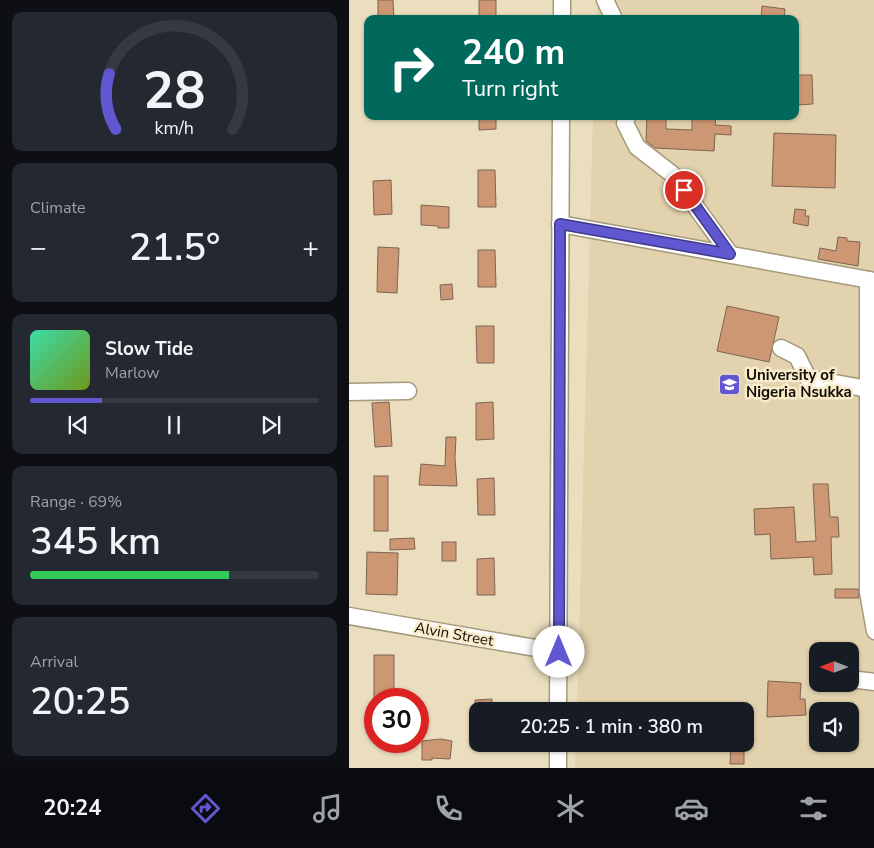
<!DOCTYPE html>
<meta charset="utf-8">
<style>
:root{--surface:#171b24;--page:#242831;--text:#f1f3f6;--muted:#9ea1a6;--line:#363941;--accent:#6157d0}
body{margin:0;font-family:"Nunito Sans",sans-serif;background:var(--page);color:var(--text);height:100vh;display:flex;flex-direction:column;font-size:19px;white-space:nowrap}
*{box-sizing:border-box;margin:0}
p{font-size:16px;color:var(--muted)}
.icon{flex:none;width:28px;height:28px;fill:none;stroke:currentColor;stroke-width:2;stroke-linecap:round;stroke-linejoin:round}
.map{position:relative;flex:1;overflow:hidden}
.sheet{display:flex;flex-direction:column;gap:12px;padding:12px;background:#0d0f14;width:349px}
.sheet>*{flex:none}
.banner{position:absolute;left:15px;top:15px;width:435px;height:105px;border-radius:10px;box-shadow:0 1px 4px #0004;background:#00695c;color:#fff;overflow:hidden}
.needle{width:32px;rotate:270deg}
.tools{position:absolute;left:460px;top:642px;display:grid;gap:10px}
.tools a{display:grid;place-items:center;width:50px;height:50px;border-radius:10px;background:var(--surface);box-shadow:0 1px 4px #0004;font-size:25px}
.speed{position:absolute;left:15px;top:688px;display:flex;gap:10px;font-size:25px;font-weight:700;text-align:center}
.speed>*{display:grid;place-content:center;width:65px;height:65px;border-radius:50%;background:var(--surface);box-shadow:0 1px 4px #0004;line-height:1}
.speed .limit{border:8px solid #d22;background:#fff;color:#111}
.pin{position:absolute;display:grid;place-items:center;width:42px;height:42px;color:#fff;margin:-21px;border:2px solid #fff;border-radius:50%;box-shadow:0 1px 5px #0007}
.me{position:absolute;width:55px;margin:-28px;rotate:0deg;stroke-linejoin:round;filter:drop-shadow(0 0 4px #0008)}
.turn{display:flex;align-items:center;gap:18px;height:105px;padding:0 15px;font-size:22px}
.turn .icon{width:65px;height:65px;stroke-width:2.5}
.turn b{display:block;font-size:35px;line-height:42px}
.big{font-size:38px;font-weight:600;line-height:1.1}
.sheet .widget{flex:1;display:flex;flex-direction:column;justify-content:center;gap:8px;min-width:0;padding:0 18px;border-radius:10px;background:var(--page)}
.sheet .dial{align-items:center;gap:0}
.dial svg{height:130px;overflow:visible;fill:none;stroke:var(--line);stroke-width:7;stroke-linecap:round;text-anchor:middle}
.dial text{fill:var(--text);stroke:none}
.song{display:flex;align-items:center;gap:15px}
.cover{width:60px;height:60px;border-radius:8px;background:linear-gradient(135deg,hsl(160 70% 55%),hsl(80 70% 35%))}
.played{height:5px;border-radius:2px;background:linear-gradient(90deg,var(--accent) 25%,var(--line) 25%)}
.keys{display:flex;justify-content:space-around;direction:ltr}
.heat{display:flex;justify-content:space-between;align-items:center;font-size:28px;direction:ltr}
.charge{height:8px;border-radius:4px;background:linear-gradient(90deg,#34c759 69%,var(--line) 0)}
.trip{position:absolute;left:120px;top:702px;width:285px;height:50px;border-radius:10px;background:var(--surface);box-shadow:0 1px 4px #0004;font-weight:600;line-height:50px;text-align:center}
.tab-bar{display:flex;height:80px;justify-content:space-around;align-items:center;background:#090b0e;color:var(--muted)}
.tab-bar .icon{width:35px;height:35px}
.tab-bar .current{color:var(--accent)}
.tab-bar b{font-size:22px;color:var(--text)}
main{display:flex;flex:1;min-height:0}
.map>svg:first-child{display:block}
.built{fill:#e2d2ad;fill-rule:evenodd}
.building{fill:#cd9773;stroke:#7e6452}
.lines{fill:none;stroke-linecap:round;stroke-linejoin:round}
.minor-casing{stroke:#a5997c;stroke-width:19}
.minor{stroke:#fff;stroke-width:16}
.route-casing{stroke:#3f3987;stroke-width:12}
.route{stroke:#6157d0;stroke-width:9}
.labels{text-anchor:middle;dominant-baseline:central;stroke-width:5;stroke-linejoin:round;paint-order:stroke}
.poi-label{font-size:15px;font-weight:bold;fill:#120d04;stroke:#f8ebcc;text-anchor:start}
.street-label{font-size:15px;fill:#120d04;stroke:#f8ebcc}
</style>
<main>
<section class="sheet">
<div class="widget dial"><svg viewBox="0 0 100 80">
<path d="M14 69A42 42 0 1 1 86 69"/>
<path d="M14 69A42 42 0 0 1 10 35" stroke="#6157d0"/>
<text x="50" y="56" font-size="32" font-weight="700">28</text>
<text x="50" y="72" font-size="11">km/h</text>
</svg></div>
<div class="widget"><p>Climate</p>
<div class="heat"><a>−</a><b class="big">21.5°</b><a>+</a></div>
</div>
<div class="widget">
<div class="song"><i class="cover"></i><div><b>Slow Tide</b><p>Marlow</p></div></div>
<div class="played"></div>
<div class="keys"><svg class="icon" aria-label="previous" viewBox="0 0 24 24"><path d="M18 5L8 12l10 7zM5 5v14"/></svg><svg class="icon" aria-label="pause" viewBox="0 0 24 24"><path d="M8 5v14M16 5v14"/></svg><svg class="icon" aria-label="next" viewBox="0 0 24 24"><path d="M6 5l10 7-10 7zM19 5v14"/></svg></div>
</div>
<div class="widget"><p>Range · 69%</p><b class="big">345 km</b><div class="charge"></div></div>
<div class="widget"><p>Arrival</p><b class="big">20:25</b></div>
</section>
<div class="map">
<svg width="526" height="768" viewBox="0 0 526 768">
<rect width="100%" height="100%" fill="#eadebf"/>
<path class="built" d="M248,0h277v768h-299l1,-24h169v-33h-168l16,-595h202v-97h-199zM469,651h32v33h-32zM469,711h32v33h-32z"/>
<g class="building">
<path d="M29,0h15l1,19h-16z"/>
<rect x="130" y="0" width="17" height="19"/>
<path d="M413,6l23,3 -1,10h-23z"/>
<path d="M448,75h15l1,29 -16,1z"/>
<path d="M130,116h17v13l-17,1z"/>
<path d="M298,116h19v13l26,1v-14h24l-1,9 16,1v9l-16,-1 -1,17 -59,-3 -9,-7z"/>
<path d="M425,133l62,2 -1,53 -63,-2z"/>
<path d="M129,170h17l1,37h-18z"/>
<path d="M42,180l1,34 -18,1 -1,-34z"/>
<path d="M72,205l28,2v21h-11v-2l-17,-1z"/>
<path d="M446,209l11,1 -1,6h4l-1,10 -15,-3z"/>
<path d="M489,237l9,1v3l13,1 -2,24 -40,-7 2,-11 16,3z"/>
<path d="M29,247l21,1 -2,45 -20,-1z"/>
<path d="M129,250h17l1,37h-18z"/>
<path d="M103,284l1,15 -12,1 -1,-15z"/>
<path d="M378,306l52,11 -10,45 -52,-11z"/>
<path d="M127,326h18v37h-17z"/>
<path d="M40,402l3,44 -17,1 -3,-44z"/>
<path d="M144,402l1,37 -18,1v-37z"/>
<path d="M97,437h10l-1,21 2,28 -38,-1 2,-21 24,2z"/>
<rect x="25" y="476" width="14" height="55"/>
<path d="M145,478l1,37h-17l-1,-36z"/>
<path d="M464,484h15l2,33h8l1,20h-8l1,37 -18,1 -1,-18 -42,2 -1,-25 -15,1 -1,-26 40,-2 2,35 20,-1z"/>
<path d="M65,538l1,11 -25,1v-11z"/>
<rect x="93" y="542" width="14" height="19"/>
<path d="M18,552l31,1 -1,42 -31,-1z"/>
<path d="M145,558l1,37h-18v-36z"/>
<path d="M486,589h23l1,9h-24z"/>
<rect x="25" y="655" width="20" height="44"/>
<path d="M419,681l33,2 -1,16h5l1,16 -39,2z"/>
<path d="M143,699v12h-17v-11z"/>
<path d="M92,739l11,2 -2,18 -18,-1v2h-10v-19z"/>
<path d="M382,744h13v20h-14z"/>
</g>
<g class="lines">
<defs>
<g id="minor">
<path d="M256,0l9,19"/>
<path d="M213,19v-19"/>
<path d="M278,116l-2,7 12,24 35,27 58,80"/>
<path d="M211,224l315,57"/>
<path d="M519,280v312l7,39"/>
<path d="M432,348l16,8 11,22 60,11"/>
<path d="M0,392l59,-1"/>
<path d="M0,616l210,36"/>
<path d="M501,679l25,3"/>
<path d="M209,711l3,-595"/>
<path d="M209,768v-24"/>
</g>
</defs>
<use href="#minor" class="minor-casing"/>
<use href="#minor" class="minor"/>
</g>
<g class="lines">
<defs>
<path id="route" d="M210,652l1,-428 170,30 -46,-64"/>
</defs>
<use href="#route" class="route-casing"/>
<use href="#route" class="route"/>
</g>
<defs>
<symbol id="university-square" viewBox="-11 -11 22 22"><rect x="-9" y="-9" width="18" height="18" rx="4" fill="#6157d0" stroke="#f8ebcc"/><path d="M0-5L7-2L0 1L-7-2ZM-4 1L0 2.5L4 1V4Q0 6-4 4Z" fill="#fff"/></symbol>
</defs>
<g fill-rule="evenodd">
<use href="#university-square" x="368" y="372" width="25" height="25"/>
</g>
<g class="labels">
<g class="poi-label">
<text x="397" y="375">University of<tspan x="397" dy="17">Nigeria Nsukka</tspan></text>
</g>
<g class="street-label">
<text transform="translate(105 634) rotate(10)">Alvin Street</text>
</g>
</g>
</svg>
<div class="tools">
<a><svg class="needle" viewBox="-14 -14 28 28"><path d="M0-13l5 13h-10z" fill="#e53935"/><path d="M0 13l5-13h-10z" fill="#9ea1a6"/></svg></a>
<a><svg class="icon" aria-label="sound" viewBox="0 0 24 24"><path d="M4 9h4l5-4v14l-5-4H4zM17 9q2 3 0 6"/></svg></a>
</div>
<div class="speed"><div class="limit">30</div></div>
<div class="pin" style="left:335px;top:190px;background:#d93025"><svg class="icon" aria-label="arrive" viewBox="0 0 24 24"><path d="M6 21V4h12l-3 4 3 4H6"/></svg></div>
<svg class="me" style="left:210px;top:652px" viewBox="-20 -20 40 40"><circle r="19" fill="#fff"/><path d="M0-13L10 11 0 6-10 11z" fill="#6157d0"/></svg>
<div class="trip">20:25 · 1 min · 380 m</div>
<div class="banner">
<div class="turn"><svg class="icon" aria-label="right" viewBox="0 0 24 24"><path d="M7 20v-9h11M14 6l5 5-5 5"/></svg><div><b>240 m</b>Turn right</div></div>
</div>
</div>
</main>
<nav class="tab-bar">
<b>20:24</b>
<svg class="icon current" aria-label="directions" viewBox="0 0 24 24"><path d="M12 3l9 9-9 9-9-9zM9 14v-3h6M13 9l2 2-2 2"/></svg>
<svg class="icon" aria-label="music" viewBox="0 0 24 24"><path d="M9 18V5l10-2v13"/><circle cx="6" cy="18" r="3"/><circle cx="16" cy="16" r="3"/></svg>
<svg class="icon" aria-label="phone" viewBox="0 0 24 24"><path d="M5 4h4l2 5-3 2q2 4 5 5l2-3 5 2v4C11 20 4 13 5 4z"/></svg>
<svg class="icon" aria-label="climate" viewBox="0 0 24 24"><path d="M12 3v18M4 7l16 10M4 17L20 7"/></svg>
<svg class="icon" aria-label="car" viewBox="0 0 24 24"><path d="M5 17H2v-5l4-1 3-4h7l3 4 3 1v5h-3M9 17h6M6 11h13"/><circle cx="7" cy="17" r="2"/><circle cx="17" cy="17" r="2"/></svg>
<svg class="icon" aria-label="filters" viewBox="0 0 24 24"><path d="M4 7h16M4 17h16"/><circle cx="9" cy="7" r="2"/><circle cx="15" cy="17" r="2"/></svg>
</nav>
